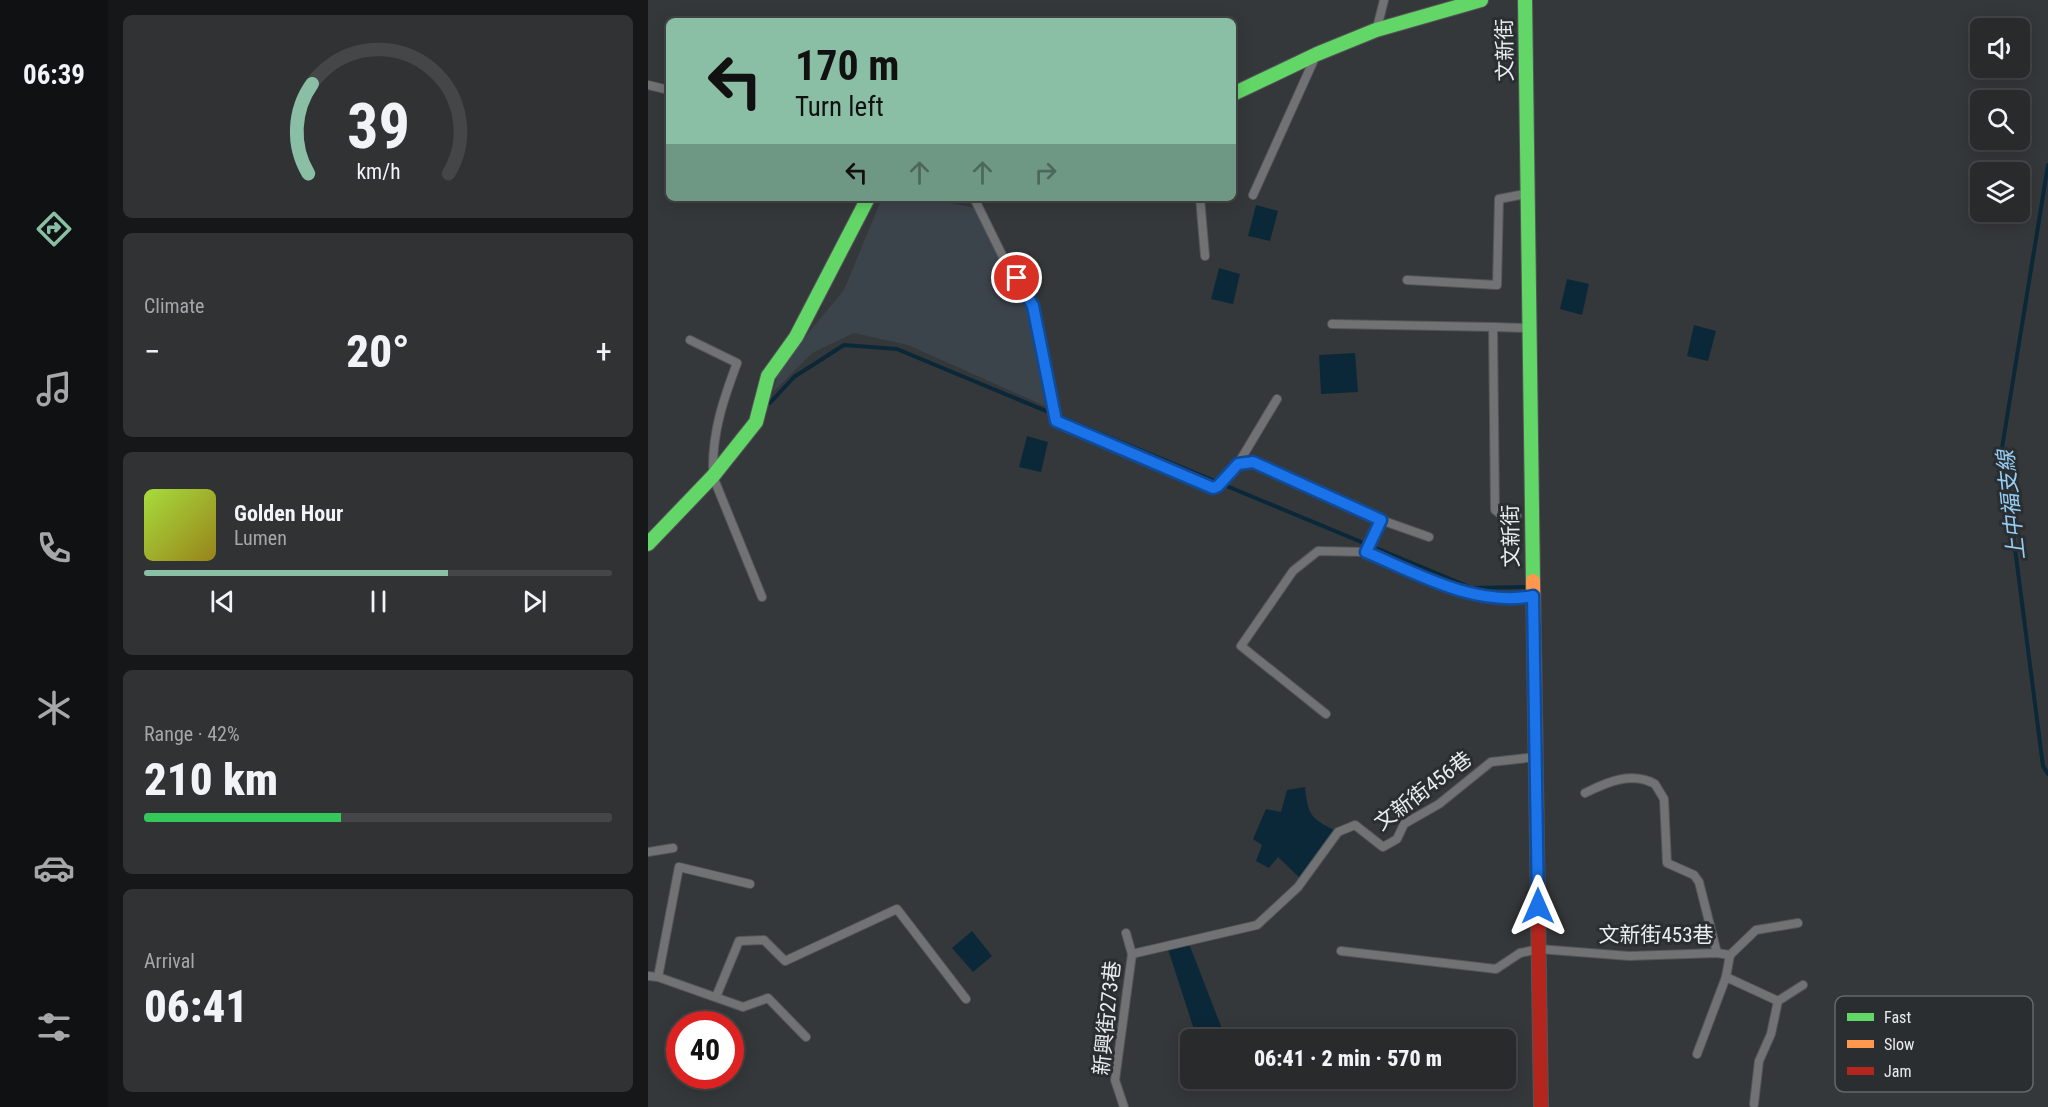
<!DOCTYPE html>
<meta charset="utf-8">
<style>
:root{--surface:#282a2c;--page:#303234;--text:#f1f3f6;--muted:#a5a7a9;--line:#444648;--accent:#8abfa5}
body{margin:0;font-family:"Roboto Condensed","Noto Sans TC",sans-serif;background:var(--page);color:var(--text);height:100vh;display:flex;flex-direction:column;font-size:22px;white-space:nowrap}
*{box-sizing:border-box;margin:0}
p{font-size:20px;color:var(--muted)}
.icon{flex:none;width:33px;height:33px;fill:none;stroke:currentColor;stroke-width:2;stroke-linecap:round;stroke-linejoin:round}
.map{position:relative;flex:1;overflow:hidden}
.drawer{display:flex;flex-direction:column;gap:15px;padding:15px;background:#161718;width:540px}
.drawer>*{flex:none}
.guide{position:absolute;left:18px;top:18px;width:570px;height:183px;border-radius:9px;box-shadow:0 3px 15px #0003,0 0 0 2px var(--line);background:#8abfa5;color:#111;overflow:hidden}
.fabs{position:absolute;left:1322px;top:18px;display:grid;gap:12px}
.fabs a{display:grid;place-items:center;width:60px;height:60px;border-radius:9px;background:var(--surface);box-shadow:0 3px 15px #0003,0 0 0 2px var(--line);font-size:30px}
.speed{position:absolute;left:18px;top:1011px;display:flex;gap:12px;font-size:30px;font-weight:700;text-align:center}
.speed>*{display:grid;place-content:center;width:78px;height:78px;border-radius:50%;background:var(--surface);box-shadow:0 3px 15px #0003,0 0 0 2px var(--line);line-height:1}
.speed .limit{border:9px solid #d22;background:#fff;color:#111}
.pin{position:absolute;display:grid;place-items:center;width:51px;height:51px;color:#fff;margin:-26px;border:3px solid #fff;border-radius:50%;box-shadow:0 2px 6px #0007}
.me{position:absolute;width:66px;margin:-33px;rotate:0deg;stroke-linejoin:round;filter:drop-shadow(0 0 4px #0008)}
.turn{display:flex;align-items:center;gap:21px;height:126px;padding:0 30px;font-size:27px}
.turn .icon{width:78px;height:78px;stroke-width:2.5}
.turn b{display:block;font-size:42px;line-height:51px}
.lanes{display:flex;align-items:center;height:57px;padding:0 30px;background:#0003;justify-content:center;gap:30px;direction:ltr}
.lanes .off{opacity:.35}
.big{font-size:45px;font-weight:800;line-height:1.1}
.drawer .card{flex:1;display:flex;flex-direction:column;justify-content:center;gap:9px;min-width:0;padding:0 21px;border-radius:9px;background:var(--page)}
.drawer .dial{align-items:center;gap:0}
.dial svg{height:156px;overflow:visible;fill:none;stroke:var(--line);stroke-width:7;stroke-linecap:round;text-anchor:middle}
.dial text{fill:var(--text);stroke:none}
.song{display:flex;align-items:center;gap:18px}
.cover{width:72px;height:72px;border-radius:9px;background:linear-gradient(135deg,hsl(80 70% 55%),hsl(50 70% 35%))}
.played{height:6px;border-radius:3px;background:linear-gradient(90deg,var(--accent) 65%,var(--line) 65%)}
.keys{display:flex;justify-content:space-around;direction:ltr}
.heat{display:flex;justify-content:space-between;align-items:center;font-size:33px;direction:ltr}
.charge{height:9px;border-radius:4px;background:linear-gradient(90deg,#34c759 42%,var(--line) 0)}
.trip{position:absolute;left:532px;top:1029px;width:336px;height:60px;border-radius:9px;background:var(--surface);box-shadow:0 3px 15px #0003,0 0 0 2px var(--line);font-weight:800;line-height:60px;text-align:center}
main{display:flex;flex:1;min-height:0}
.menu{display:flex;flex-direction:column;width:108px;justify-content:space-around;align-items:center;background:#101112;color:var(--muted)}
.menu .icon{width:42px;height:42px}
.menu .on{color:var(--accent)}
.menu b{font-size:27px;color:var(--text)}
.map>svg:first-child{display:block}
.built{fill:#3c444b}
.water{fill:#0b2839}
.lines{fill:none;stroke-linecap:round;stroke-linejoin:round}
.stream{stroke:#0b2839;stroke-width:4}
.lane-casing{stroke:#535557;stroke-width:10}
.fast-casing{stroke:#535557;stroke-width:16}
.slow-casing{stroke:#535557;stroke-width:16}
.jam-casing{stroke:#535557;stroke-width:16}
.lane{stroke:#707273;stroke-width:8}
.fast{stroke:#63d668;stroke-width:14}
.slow{stroke:#ff974d;stroke-width:14}
.jam{stroke:#b3261e;stroke-width:14}
.route-casing{stroke:#114b97;stroke-width:15}
.route{stroke:#1a73e8;stroke-width:10}
.labels{text-anchor:middle;dominant-baseline:central;stroke-width:6;stroke-linejoin:round;paint-order:stroke}
.street-label{font-size:21px;fill:#eaedef;stroke:#2a2e31}
.water-label{font-size:22px;font-style:italic;fill:#95cdf4;stroke:#2a2e31}
.key{fill:#2a2e31;stroke:#64676a;stroke-width:1.5}
.key-label{font-size:16px;fill:#eaedef}
</style>
<main>
<nav class="menu">
<b>06:39</b>
<svg class="icon on" aria-label="directions" viewBox="0 0 24 24"><path d="M12 3l9 9-9 9-9-9zM9 14v-3h6M13 9l2 2-2 2"/></svg>
<svg class="icon" aria-label="music" viewBox="0 0 24 24"><path d="M9 18V5l10-2v13"/><circle cx="6" cy="18" r="3"/><circle cx="16" cy="16" r="3"/></svg>
<svg class="icon" aria-label="phone" viewBox="0 0 24 24"><path d="M5 4h4l2 5-3 2q2 4 5 5l2-3 5 2v4C11 20 4 13 5 4z"/></svg>
<svg class="icon" aria-label="climate" viewBox="0 0 24 24"><path d="M12 3v18M4 7l16 10M4 17L20 7"/></svg>
<svg class="icon" aria-label="car" viewBox="0 0 24 24"><path d="M5 17H2v-5l4-1 3-4h7l3 4 3 1v5h-3M9 17h6M6 11h13"/><circle cx="7" cy="17" r="2"/><circle cx="17" cy="17" r="2"/></svg>
<svg class="icon" aria-label="filters" viewBox="0 0 24 24"><path d="M4 7h16M4 17h16"/><circle cx="9" cy="7" r="2"/><circle cx="15" cy="17" r="2"/></svg>
</nav>
<section class="drawer">
<div class="card dial"><svg viewBox="0 0 100 80">
<path d="M14 69A42 42 0 1 1 86 69"/>
<path d="M14 69A42 42 0 0 1 16 23" stroke="#8abfa5"/>
<text x="50" y="56" font-size="32" font-weight="700">39</text>
<text x="50" y="72" font-size="11">km/h</text>
</svg></div>
<div class="card"><p>Climate</p>
<div class="heat"><a>−</a><b class="big">20°</b><a>+</a></div>
</div>
<div class="card">
<div class="song"><i class="cover"></i><div><b>Golden Hour</b><p>Lumen</p></div></div>
<div class="played"></div>
<div class="keys"><svg class="icon" aria-label="previous" viewBox="0 0 24 24"><path d="M18 5L8 12l10 7zM5 5v14"/></svg><svg class="icon" aria-label="pause" viewBox="0 0 24 24"><path d="M8 5v14M16 5v14"/></svg><svg class="icon" aria-label="next" viewBox="0 0 24 24"><path d="M6 5l10 7-10 7zM19 5v14"/></svg></div>
</div>
<div class="card"><p>Range · 42%</p><b class="big">210 km</b><div class="charge"></div></div>
<div class="card"><p>Arrival</p><b class="big">06:41</b></div>
</section>
<div class="map">
<svg width="1400" height="1107" viewBox="0 0 1400 1107">
<rect width="100%" height="100%" fill="#35383a"/>
<path class="built" d="M234,198h44l49,10 36,74 21,24 13,100 -137,-61 -54,-12 -42,20 -39,39 7,-25 64,-77z"/>
<g class="water">
<path d="M608,205l22,6 -8,30 -22,-5z"/>
<path d="M571,268l21,6 -7,30 -22,-5z"/>
<path d="M919,279l22,5 -7,31 -22,-6z"/>
<path d="M1046,325l22,6 -8,30 -21,-5z"/>
<path d="M707,353l3,39 -37,2 -2,-39z"/>
<path d="M379,436l21,6 -7,30 -22,-5z"/>
<path d="M657,787c3,30 7,32 33,45l-35,49 -25,-24 -9,11 -13,-7 6,-16 -9,-6 13,-30 15,3 6,-22z"/>
<path d="M324,931l20,25 -19,16 -21,-24z"/>
<path d="M540,941l38,98h-29l-30,-93z"/>
</g>
<g class="lines">
<g class="stream">
<path d="M1400,165l-46,283 41,318 5,8"/>
<path d="M122,403l24,-26 50,-32 53,4 575,239 53,-1"/>
</g>
<defs>
<g id="lane">
<path d="M729,28l7,-28"/>
<path d="M0,85l21,5"/>
<path d="M605,195l60,-133"/>
<path d="M326,198l32,65 22,30 5,13 23,115 157,67 5,-2 20,-22 15,-2 128,58 48,17"/>
<path d="M552,198l5,58"/>
<path d="M759,280l90,5 2,-86 26,-5"/>
<path d="M684,324l161,3 2,183 8,6h14"/>
<path d="M845,327l35,1"/>
<path d="M42,340l47,23c-13,35 -24,66 -24,104"/>
<path d="M590,464l39,-65"/>
<path d="M66,479l48,118"/>
<path d="M718,552l15,-32"/>
<path d="M678,714l-85,-68 52,-75 25,-20 48,1 98,41 53,5 15,-2"/>
<path d="M937,793c22,-11 47,-22 70,-9l9,15 3,64 27,12 5,7 18,71"/>
<path d="M0,852l25,-4"/>
<path d="M693,951l155,18 24,-16 19,-4 90,7 88,-3 13,2 26,-25 42,-7"/>
<path d="M484,954l125,-29 41,-38 40,-55 17,-7 28,22 14,-8 7,-15 35,-20 52,-42 45,-5"/>
<path d="M0,976l10,1 85,30 25,-9 38,39"/>
<path d="M10,977l21,-110 71,17"/>
<path d="M1078,977l52,24 -7,33 -12,27 -5,43"/>
<path d="M68,997l23,-56 25,-1 21,21 112,-52 69,90"/>
<path d="M1130,1001l25,-16"/>
<path d="M1049,1054l29,-77 4,-22"/>
<path d="M476,1107l-9,-27 17,-126 -6,-21"/>
</g>
<g id="fast">
<path d="M877,0l8,581"/>
<path d="M585,94l84,-40 59,-24 105,-30"/>
<path d="M0,544l65,-68 43,-54 12,-46 28,-39 72,-139"/>
</g>
<path id="slow" d="M885,581l4,263"/>
<path id="jam" d="M889,844l4,263"/>
</defs>
<use href="#lane" class="lane-casing"/>
<use href="#fast" class="fast-casing"/>
<use href="#slow" class="slow-casing"/>
<use href="#jam" class="jam-casing"/>
<use href="#lane" class="lane"/>
<use href="#fast" class="fast"/>
<use href="#slow" class="slow"/>
<use href="#jam" class="jam"/>
</g>
<g class="lines">
<defs>
<path id="route" d="M369,278l16,28 23,115 157,67 5,-2 20,-22 15,-2 128,58 -15,32c52,22 109,55 167,44l5,310"/>
</defs>
<use href="#route" class="route-casing"/>
<use href="#route" class="route"/>
</g>
<g class="labels">
<g class="street-label">
<text transform="translate(857 50) rotate(-91)">文新街</text>
<text transform="translate(863 536) rotate(-91)">文新街</text>
<text transform="translate(775 791) rotate(-37)">文新街456巷</text>
<text x="1008" y="935">文新街453巷</text>
<text transform="translate(459 1018) rotate(-84)">新興街273巷</text>
</g>
<g class="water-label">
<text transform="translate(1363 505) rotate(-96)">上中福支線</text>
</g>
</g>
<rect x="1187" y="996" width="198" height="96" rx="9" class="key"/>
<rect x="1199" y="1013" width="27" height="8" fill="#63d668"/>
<rect x="1199" y="1040" width="27" height="8" fill="#ff974d"/>
<rect x="1199" y="1067" width="27" height="8" fill="#b3261e"/>
<g class="key-label">
<text x="1236" y="1023">Fast</text>
<text x="1236" y="1050">Slow</text>
<text x="1236" y="1077">Jam</text>
</g>
</svg>
<div class="fabs">
<a><svg class="icon" aria-label="sound" viewBox="0 0 24 24"><path d="M4 9h4l5-4v14l-5-4H4zM17 9q2 3 0 6"/></svg></a>
<a><svg class="icon" aria-label="search" viewBox="0 0 24 24"><circle cx="10" cy="10" r="6"/><path d="M15 15l6 6"/></svg></a>
<a><svg class="icon" aria-label="layers" viewBox="0 0 24 24"><path d="M12 4l9 5-9 5-9-5zM3 14l9 5 9-5"/></svg></a>
</div>
<div class="speed"><div class="limit">40</div></div>
<div class="pin" style="left:369px;top:278px;background:#d93025"><svg class="icon" aria-label="arrive" viewBox="0 0 24 24"><path d="M6 21V4h12l-3 4 3 4H6"/></svg></div>
<svg class="me" style="left:890px;top:906px" viewBox="-20 -20 40 40"><path d="M0-17L14 15 0 8-14 15z" fill="#1a73e8" stroke="#fff" stroke-width="4"/></svg>
<div class="trip">06:41 · 2 min · 570 m</div>
<div class="guide">
<div class="turn"><svg class="icon" aria-label="left" viewBox="0 0 24 24"><path d="M17 20v-9H6M10 6l-5 5 5 5"/></svg><div><b>170 m</b>Turn left</div></div>
<div class="lanes"><svg class="icon" aria-label="left" viewBox="0 0 24 24"><path d="M17 20v-9H6M10 6l-5 5 5 5"/></svg><svg class="icon off" aria-label="ahead" viewBox="0 0 24 24"><path d="M12 20V5M6 11l6-6 6 6"/></svg><svg class="icon off" aria-label="ahead" viewBox="0 0 24 24"><path d="M12 20V5M6 11l6-6 6 6"/></svg><svg class="icon off" aria-label="right" viewBox="0 0 24 24"><path d="M7 20v-9h11M14 6l5 5-5 5"/></svg></div>
</div>
</div>
</main>
